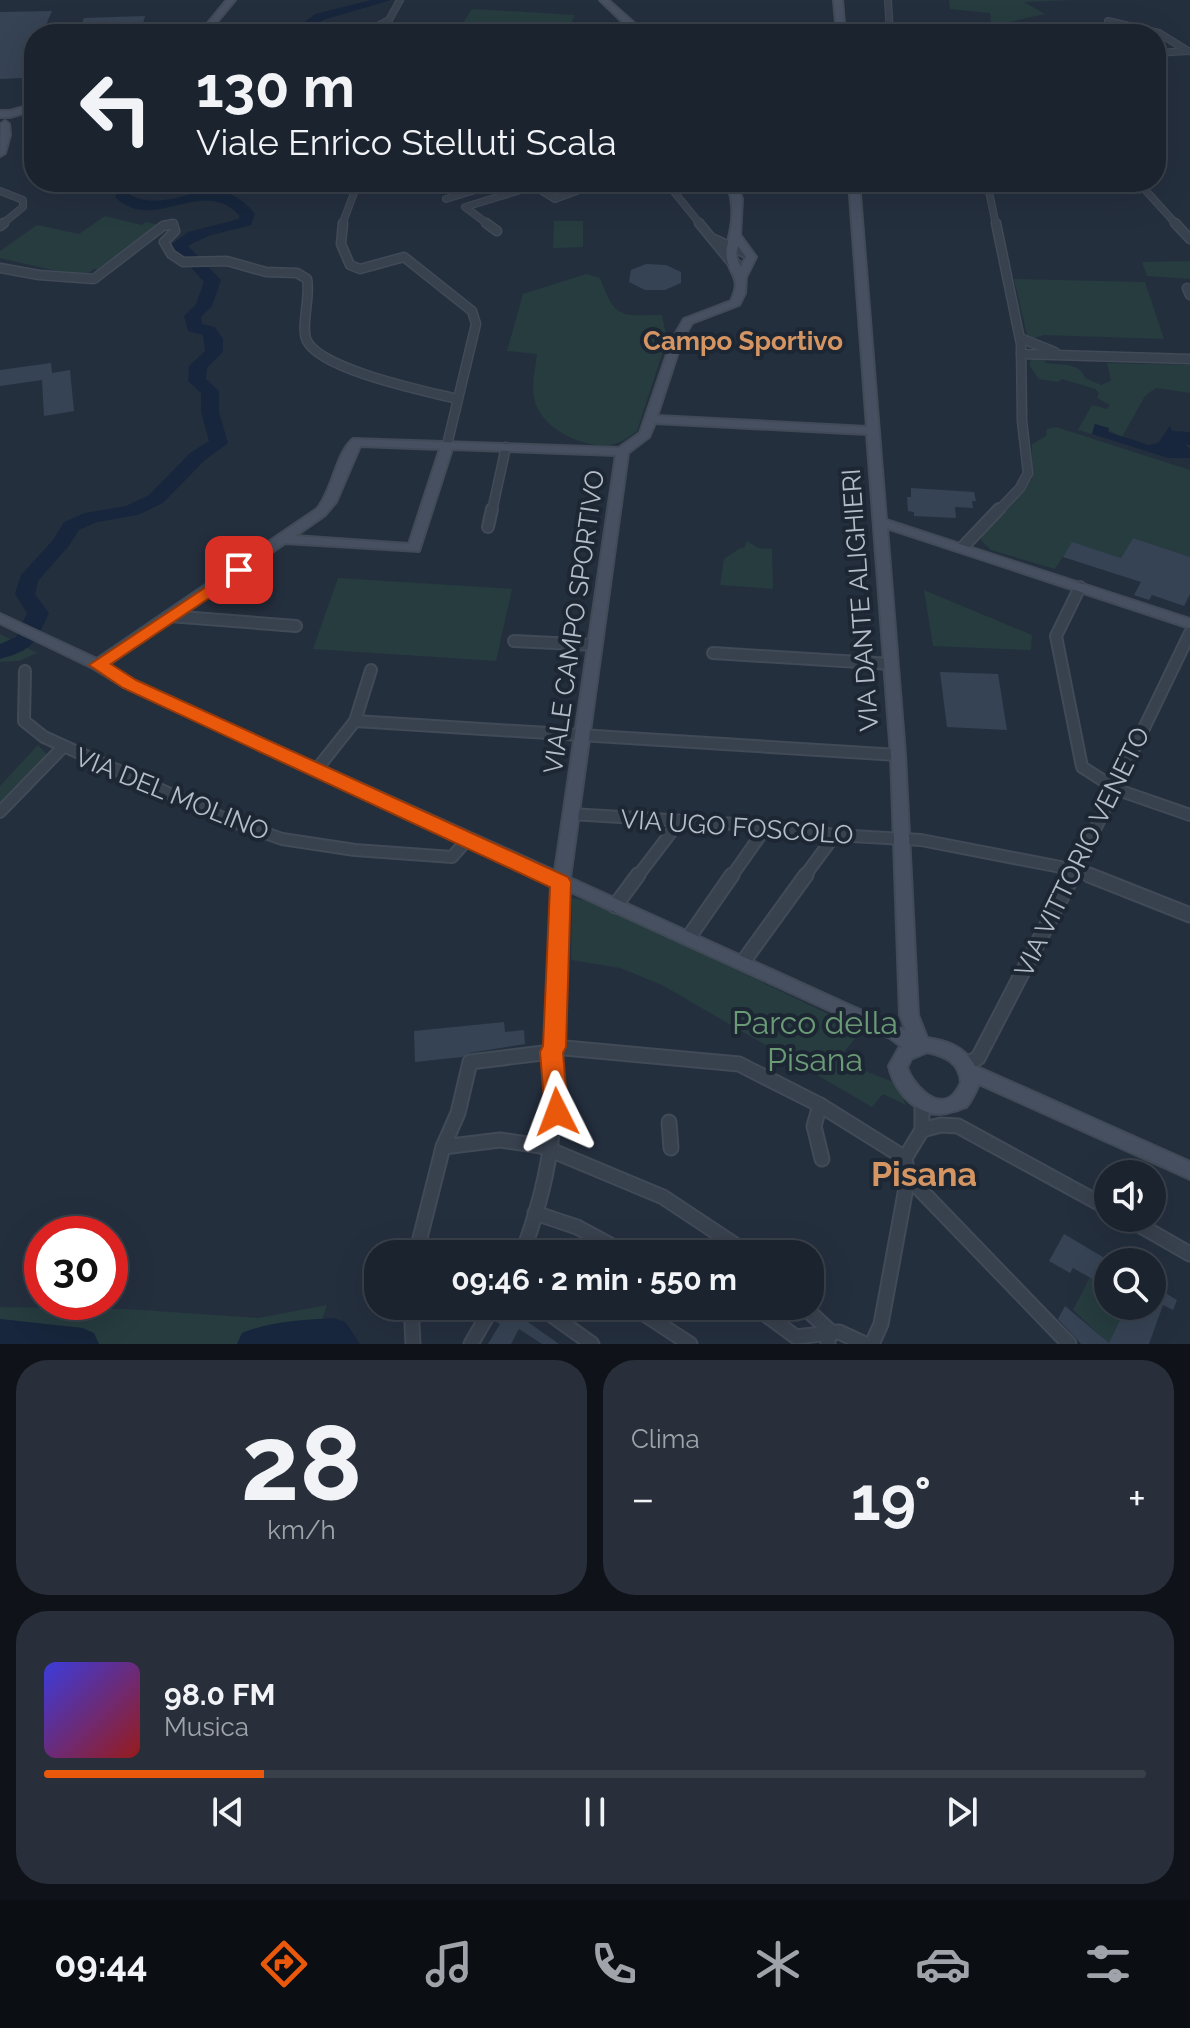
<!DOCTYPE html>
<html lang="it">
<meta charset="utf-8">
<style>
:root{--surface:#1b232e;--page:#282f3a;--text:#f1f3f6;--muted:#a0a4aa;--line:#39404a;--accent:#ea580c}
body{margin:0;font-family:Raleway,sans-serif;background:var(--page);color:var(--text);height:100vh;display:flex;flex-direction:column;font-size:30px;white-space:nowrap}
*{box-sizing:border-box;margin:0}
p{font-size:26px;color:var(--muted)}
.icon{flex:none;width:44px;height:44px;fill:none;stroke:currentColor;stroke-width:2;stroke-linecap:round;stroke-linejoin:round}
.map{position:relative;height:1344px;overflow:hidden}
.details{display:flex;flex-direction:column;gap:16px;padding:16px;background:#0f1319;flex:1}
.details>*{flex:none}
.top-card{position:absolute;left:24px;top:24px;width:1142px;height:168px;border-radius:32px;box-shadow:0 8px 32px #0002,0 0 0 2px var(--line);background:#1b232e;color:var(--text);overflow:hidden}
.tools{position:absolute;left:1094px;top:1160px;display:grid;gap:16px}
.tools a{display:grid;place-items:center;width:72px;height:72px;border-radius:50%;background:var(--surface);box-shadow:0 8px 32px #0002,0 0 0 2px var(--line);font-size:40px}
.speed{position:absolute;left:24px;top:1216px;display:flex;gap:16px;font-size:40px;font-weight:700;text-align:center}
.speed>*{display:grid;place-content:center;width:104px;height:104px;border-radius:50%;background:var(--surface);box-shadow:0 8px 32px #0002,0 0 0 2px var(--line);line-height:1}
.speed .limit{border:12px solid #d22;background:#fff;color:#111}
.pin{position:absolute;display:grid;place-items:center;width:68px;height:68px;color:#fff;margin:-34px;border-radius:16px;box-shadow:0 4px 12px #0006}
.me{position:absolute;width:88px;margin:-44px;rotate:357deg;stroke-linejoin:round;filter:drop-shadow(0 0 6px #0008)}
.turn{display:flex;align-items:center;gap:28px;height:168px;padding:0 40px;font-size:36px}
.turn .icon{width:104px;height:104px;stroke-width:2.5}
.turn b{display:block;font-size:56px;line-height:68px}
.big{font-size:60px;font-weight:700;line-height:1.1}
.details .widget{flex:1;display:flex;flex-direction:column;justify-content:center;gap:12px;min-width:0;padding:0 28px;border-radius:32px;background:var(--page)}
.details .dial{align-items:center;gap:0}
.dial b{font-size:104px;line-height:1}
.song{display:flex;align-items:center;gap:24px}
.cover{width:96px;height:96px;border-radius:12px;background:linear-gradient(135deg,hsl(240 70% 55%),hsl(0 70% 35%))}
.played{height:8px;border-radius:4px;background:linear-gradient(90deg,var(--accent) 20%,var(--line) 20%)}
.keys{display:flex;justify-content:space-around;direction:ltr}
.heat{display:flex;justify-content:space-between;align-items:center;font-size:44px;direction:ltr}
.details .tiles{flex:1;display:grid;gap:16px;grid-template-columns:1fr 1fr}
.widget:last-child{grid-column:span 2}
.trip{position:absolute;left:364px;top:1240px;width:460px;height:80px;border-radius:32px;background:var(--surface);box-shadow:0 8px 32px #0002,0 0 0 2px var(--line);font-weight:700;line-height:80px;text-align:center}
.tab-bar{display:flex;height:128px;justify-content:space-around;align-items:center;background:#0b0e12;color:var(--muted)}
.tab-bar .icon{width:56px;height:56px}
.tab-bar .on{color:var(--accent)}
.tab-bar b{font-size:36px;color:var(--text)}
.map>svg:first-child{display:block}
.green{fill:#263c3f}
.water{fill:#17263c}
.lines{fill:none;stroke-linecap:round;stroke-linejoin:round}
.river{fill:#17263c;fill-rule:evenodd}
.building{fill:#364354}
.street-far3-casing{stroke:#414a57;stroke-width:8}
.street-far2-casing{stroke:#414a57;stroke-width:11}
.street-far1-casing{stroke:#414a57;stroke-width:14}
.street-casing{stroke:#414a57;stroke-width:17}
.secondary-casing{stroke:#414a57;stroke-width:4}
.street-far3{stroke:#38414e;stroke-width:6}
.street-far2{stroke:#38414e;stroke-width:8}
.street-far1{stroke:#38414e;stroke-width:10}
.street{stroke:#38414e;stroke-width:13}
.secondary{fill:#465061;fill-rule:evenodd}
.route{fill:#ea580c;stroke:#983908;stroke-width:2}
.labels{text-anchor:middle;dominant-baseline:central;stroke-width:8;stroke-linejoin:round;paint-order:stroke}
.far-quarter-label{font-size:26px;font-weight:bold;fill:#d59563;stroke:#1d2633}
.street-label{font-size:26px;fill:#b4bcc9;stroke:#1d2633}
.near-park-label{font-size:32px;fill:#6b9a76;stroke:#1d2633}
.near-neighbourhood-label{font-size:34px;font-weight:bold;fill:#d59563;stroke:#1d2633}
</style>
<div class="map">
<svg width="1190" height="1344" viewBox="0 0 1190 1344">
<rect width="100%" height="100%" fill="#242f3e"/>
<g class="green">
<path d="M949,0h123l-48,2 21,12 -44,10 -9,10 -2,-21 -40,-4z"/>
<path d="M472,9l103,6 -9,19 -107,-5z"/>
<path d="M105,216l37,9 4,-3 13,3 -56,46 -9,-2 -11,8 -83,-19v-7l37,-26 42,9z"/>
<path d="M554,221h29v26l-30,1z"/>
<path d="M1190,261v18l-43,-3 -5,-14z"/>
<path d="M586,274l14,4c16,42 19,37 62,37l5,24 -30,92c-8,6 -17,13 -28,14 -28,3 -69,-17 -75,-47 -3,-13 2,-31 3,-44l-30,-3 16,-57z"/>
<path d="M1014,279l131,3 19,57 -120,-4 -16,5z"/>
<path d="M1032,358h10l4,5c14,2 34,-1 39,15l16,7 10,-4 -4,-18 83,2v28l-34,-5 -11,8 -23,41 -27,-13 -3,10 -14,-4 14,-25 15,4 3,-4 -13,-7 2,-5 -4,-4 -33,-10 -4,3 -19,-3 -10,-14z"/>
<path d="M1056,427l134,43v87l-57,-19 -12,20 -49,-15 -17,26 -64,-19 -10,-10 2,-6 49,-55v-35l14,-8 1,-7z"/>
<path d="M747,541l11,7 14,1 1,40 -53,-4 4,-26 16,-11h4z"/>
<path d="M338,578l174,11 -16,72 -183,-12z"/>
<path d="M924,590l108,45 -1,15 -98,-4z"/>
<path d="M0,634l37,19 -18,8 -19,1z"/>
<path d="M38,745l9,10 -47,49v-18z"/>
<path d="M572,898l22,4 268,128 -18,22c9,17 35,24 52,31l10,22 -23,-11 -11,13 -210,-122 -42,-17 -49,-8z"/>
<path d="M1090,1277l18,12v17h24l-6,15 -5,-2 -12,25 -36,-34z"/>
<path d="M327,1305l-13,39h-314v-37l126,2 132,9z"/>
</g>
<path class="water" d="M1095,424l14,4 -1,4 41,13 9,-2 12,-17 2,5 18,1v13h-5l5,4v9h-22l-76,-24z"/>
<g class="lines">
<g class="river">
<path d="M371,0h20l-68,20 -20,14h-14l26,-20z"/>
<path d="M142,182l-12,13c45,23 83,-33 125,19l-4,11 -43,11 -20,10 33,34 -9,26 -11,11 1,7 13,3 8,12v13l-16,16 -1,11 13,12v21l9,31 -24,18 -41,42 -25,12 -41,7 -18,8 -11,17 -30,34 -3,13 14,19c-14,30 -16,37 -49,46v-15l16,-7 11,-24 -12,-19 6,-19 32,-35 11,-18 21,-9 41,-7 23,-11 41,-42 19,-12 -8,-29v-19l-13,-12 1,-15 16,-15 -2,-16 -15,-4 -4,-15 12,-12 8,-22 -33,-37 17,-13 51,-13v-4c-38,-40 -85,20 -124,-18l7,-14z"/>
<path d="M334,1318l11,4 15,22h-123l5,-11c29,-12 61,-13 92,-15z"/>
<path d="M0,1319l83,9 11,5 5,11h-99z"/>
</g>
</g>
<g class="building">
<path d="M52,11l-10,23h-8v19l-11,25 -23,1v-67z"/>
<path d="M145,16l-5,18h-62l6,-16z"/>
<path d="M646,264l20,1 15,7v11l-16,7h-20l-16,-8 2,-12z"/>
<path d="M51,363l1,10 18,-3 4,41 -30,5 -2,-36 -42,6v-16z"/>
<path d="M911,488l63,4 2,9h-4l1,7 -18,-1 1,11 -42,-2v-4l-6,-1 -1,-14h4z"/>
<path d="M1133,538l57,19v37l-6,12 -32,-11 -3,5 -15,-5 7,-13 -78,-25 9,-15 49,16z"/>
<path d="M940,672l58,2 9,56 -60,-3z"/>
<path d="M504,1022l1,10 19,-2 1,14 -56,9 -7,4 -47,5 -1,-31z"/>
<path d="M1064,1234l44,26v28l-35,-20 -3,5 -21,-12z"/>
<path d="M1152,1285l25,15 -4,10 -10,-5 -14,39h-68l-23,-25 7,-13 44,37 12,-25 5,3 6,-15h20z"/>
<path d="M505,1306l54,38h-17l-23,-15 -8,15h-23l12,-20 -5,-3z"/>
</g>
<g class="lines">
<defs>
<g id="street-far3">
<path d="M888,0l2,33"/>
<path d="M1108,21l51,12 29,18"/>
<path d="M363,34l26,-14 11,-20"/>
<path d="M1156,53l32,-2"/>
<path d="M564,182l12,8"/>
<path d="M666,182l35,43"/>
<path d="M987,182l9,43"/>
<path d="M1138,182l39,43"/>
<path d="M0,191l23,9v7l-22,18"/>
<path d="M446,199l55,-17"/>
<path d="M168,225h5"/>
<path d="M342,225l16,-43"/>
<path d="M489,225l-24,-18 69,-21 21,13 46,-17"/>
</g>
<g id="street-far2">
<path d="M343,223l-2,21 9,21 10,4 44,-12 68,54 4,13 -29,121"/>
<path d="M486,223l11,8"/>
<path d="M699,223l32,39 6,2"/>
<path d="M996,223l25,121 1,77 6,52 -8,15 -22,23"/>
<path d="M1175,223l15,16"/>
<path d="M0,226l4,-3"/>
<path d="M714,239l35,16"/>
<path d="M0,268l39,7 55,4 69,-53 10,-2 2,7 -11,11 7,12 12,8 44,-1 39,11 31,1 10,6c4,18 -7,48 0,62 15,29 118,50 150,58"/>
<path d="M1187,288l3,7"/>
<path d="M1020,338l35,14"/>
<path d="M1021,354l169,5"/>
<path d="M492,511l14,-64"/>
</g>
<g id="street-far1">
<path d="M488,527l4,-18"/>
<path d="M963,547l36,-38"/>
<path d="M1080,587l-24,49 26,131 36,23 72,25"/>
<path d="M169,616l127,10"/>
<path d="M514,641l81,4"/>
<path d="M713,653l178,11"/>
<path d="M25,671l-1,50 20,16 179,81 59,21 73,11 97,7 15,-17"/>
<path d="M355,721l543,34"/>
<path d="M317,769l38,-48 16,-51"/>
<path d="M0,812l61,-63"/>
<path d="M571,814l196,12 68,9 86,5 155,30 18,7"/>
<path d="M637,877l42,-55"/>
<path d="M731,877l36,-51"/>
<path d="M804,877l31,-42"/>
<path d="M1072,877l118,-244"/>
</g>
<g id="street">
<path d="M1089,875l101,40"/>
<path d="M615,906l23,-31"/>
<path d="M689,937l43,-62"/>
<path d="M743,962l63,-87"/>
<path d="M554,1047l185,17 81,41 85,53"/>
<path d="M966,1064l12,-6 95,-183"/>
<path d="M820,1105l-6,21 8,33"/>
<path d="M669,1122l2,26"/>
<path d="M922,1130l19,-5 17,1 150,82"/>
<path d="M443,1147l57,-7 41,6 122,51 86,57"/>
<path d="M905,1158l17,-28v-28"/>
<path d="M908,1177l161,167"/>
<path d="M535,1213l42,14 50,27"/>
<path d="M1127,1218l63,36"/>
<path d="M416,1254l27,-107 15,-34 12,-51 81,-10"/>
<path d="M522,1254c25,-67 38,-131 29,-202l3,-5 7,-165"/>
<path d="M411,1306l2,38"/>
<path d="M539,1306l53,38"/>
<path d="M632,1306l58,38"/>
<path d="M754,1306l42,31 43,-5 26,12"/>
<path d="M803,1306l26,24"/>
<path d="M471,1344l22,-38"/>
<path d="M828,1344l1,-14"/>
<path d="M872,1344l9,-20 27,-147 -3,-19"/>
</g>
<g id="secondary">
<path d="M227,0h8l-28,34h-8z"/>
<path d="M600,0h8l26,23 3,11h-8l-2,-8z"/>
<path d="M834,0h8l3,34h-8z"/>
<path d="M34,104v6l-24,7h-10v-6h10z"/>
<path d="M5,121l4,3 1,11 -5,18 -5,3 1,-32z"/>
<path d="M727,182h10l5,17 -2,36 16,22 -10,20 -1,16 -6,12 -47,18 -10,17 -25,76 210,11 -18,-245h10l27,338 304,99v9l-303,-100 18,227 13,260 9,23c20,3 38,9 48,28l215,96v17l-211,-95c-3,7 -8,18 -13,23 -1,0 -11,4 -12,4 -31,12 -59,-16 -65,-45l10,-18 3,-1 -12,-9 -766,-351 -31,-19 -93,-45v-9l97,45 220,-150c16,-19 19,-56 36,-70l266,9 21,-15 32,-93 12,-21 47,-18c11,-23 0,-24 -4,-42 -2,-9 3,-23 4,-32 3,-16 1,-30 -4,-45zM738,246l8,11 -5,10 -5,-10zM655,423l212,11 24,321 9,260 6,16 -336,-153 58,-425 21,-16zM360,446l80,3 -31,95 -114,-8 30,-21 11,-13zM452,449l164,6 -61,416 -421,-190 -26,-16 177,-122 134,8zM927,1052c18,4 33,10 34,31 -2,4 -4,8 -7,11 -17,18 -43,-11 -47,-27l4,-8z"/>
</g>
</defs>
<use href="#street-far3" class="street-far3-casing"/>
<use href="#street-far2" class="street-far2-casing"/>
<use href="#street-far1" class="street-far1-casing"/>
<use href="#street" class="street-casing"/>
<use href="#secondary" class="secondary-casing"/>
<use href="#street-far3" class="street-far3"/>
<use href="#street-far2" class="street-far2"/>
<use href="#street-far1" class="street-far1"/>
<use href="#street" class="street"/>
<use href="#secondary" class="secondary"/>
</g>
<path class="route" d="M239,565l6,1 3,4 -3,4 -134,90 25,16 432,197 3,5 -5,165 -3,6 5,59 -3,7 -8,3 -9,-3 -3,-7 -5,-60 3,-6 7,-159 -427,-199 -34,-23z"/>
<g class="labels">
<g class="far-quarter-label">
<text x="743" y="341">Campo Sportivo</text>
</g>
<g class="street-label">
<text transform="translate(860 600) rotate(-94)">VIA DANTE ALIGHIERI</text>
<text transform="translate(574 622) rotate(-82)">VIALE CAMPO SPORTIVO</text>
<text transform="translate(172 794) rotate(22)">VIA DEL MOLINO</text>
<text transform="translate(737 827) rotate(4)">VIA UGO FOSCOLO</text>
<text transform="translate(1082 852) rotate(-64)">VIA VITTORIO VENETO</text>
</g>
<g class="near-park-label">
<text x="815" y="1022">Parco della<tspan x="815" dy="37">Pisana</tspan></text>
</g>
<g class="near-neighbourhood-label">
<text x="924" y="1174">Pisana</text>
</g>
</g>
</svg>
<div class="tools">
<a><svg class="icon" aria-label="sound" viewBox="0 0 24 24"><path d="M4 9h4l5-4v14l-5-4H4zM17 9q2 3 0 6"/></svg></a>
<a><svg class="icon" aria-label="search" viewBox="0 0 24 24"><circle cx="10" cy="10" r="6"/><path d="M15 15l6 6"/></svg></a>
</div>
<div class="speed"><div class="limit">30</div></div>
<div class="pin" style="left:239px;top:570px;background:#d93025"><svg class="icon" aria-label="arrive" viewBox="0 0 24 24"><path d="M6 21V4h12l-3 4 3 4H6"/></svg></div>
<svg class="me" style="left:557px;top:1112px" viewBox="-20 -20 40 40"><path d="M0-17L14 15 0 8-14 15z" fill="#ea580c" stroke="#fff" stroke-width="4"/></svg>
<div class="trip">09:46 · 2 min · 550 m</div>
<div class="top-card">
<div class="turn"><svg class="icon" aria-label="left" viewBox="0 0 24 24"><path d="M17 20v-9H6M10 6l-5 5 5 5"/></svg><div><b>130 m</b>Viale Enrico Stelluti Scala</div></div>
</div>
</div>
<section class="details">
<div class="tiles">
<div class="widget dial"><b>28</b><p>km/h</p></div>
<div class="widget"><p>Clima</p>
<div class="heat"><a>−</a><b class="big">19°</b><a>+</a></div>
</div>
<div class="widget">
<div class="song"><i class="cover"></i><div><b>98.0 FM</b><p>Musica</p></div></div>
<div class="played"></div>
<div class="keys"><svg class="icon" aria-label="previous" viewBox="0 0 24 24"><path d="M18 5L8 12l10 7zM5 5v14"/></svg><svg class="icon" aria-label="pause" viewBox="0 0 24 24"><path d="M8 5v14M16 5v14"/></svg><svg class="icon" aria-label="next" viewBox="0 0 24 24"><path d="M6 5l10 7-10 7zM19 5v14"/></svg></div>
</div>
</div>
</section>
<nav class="tab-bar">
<b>09:44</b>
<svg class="icon on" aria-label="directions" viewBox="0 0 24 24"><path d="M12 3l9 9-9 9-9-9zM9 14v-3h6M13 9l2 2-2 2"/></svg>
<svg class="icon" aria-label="music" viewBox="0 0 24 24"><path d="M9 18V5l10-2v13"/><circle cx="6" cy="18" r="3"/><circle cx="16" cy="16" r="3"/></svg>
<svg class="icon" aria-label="phone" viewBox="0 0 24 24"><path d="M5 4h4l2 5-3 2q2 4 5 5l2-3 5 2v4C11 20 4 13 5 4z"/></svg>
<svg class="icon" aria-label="climate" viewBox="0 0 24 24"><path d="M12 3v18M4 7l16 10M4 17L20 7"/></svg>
<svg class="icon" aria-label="car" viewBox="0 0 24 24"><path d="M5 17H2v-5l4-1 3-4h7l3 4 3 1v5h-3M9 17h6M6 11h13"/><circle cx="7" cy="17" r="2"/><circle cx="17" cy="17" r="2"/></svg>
<svg class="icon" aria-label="filters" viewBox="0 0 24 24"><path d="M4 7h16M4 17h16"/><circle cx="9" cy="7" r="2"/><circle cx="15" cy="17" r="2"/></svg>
</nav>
